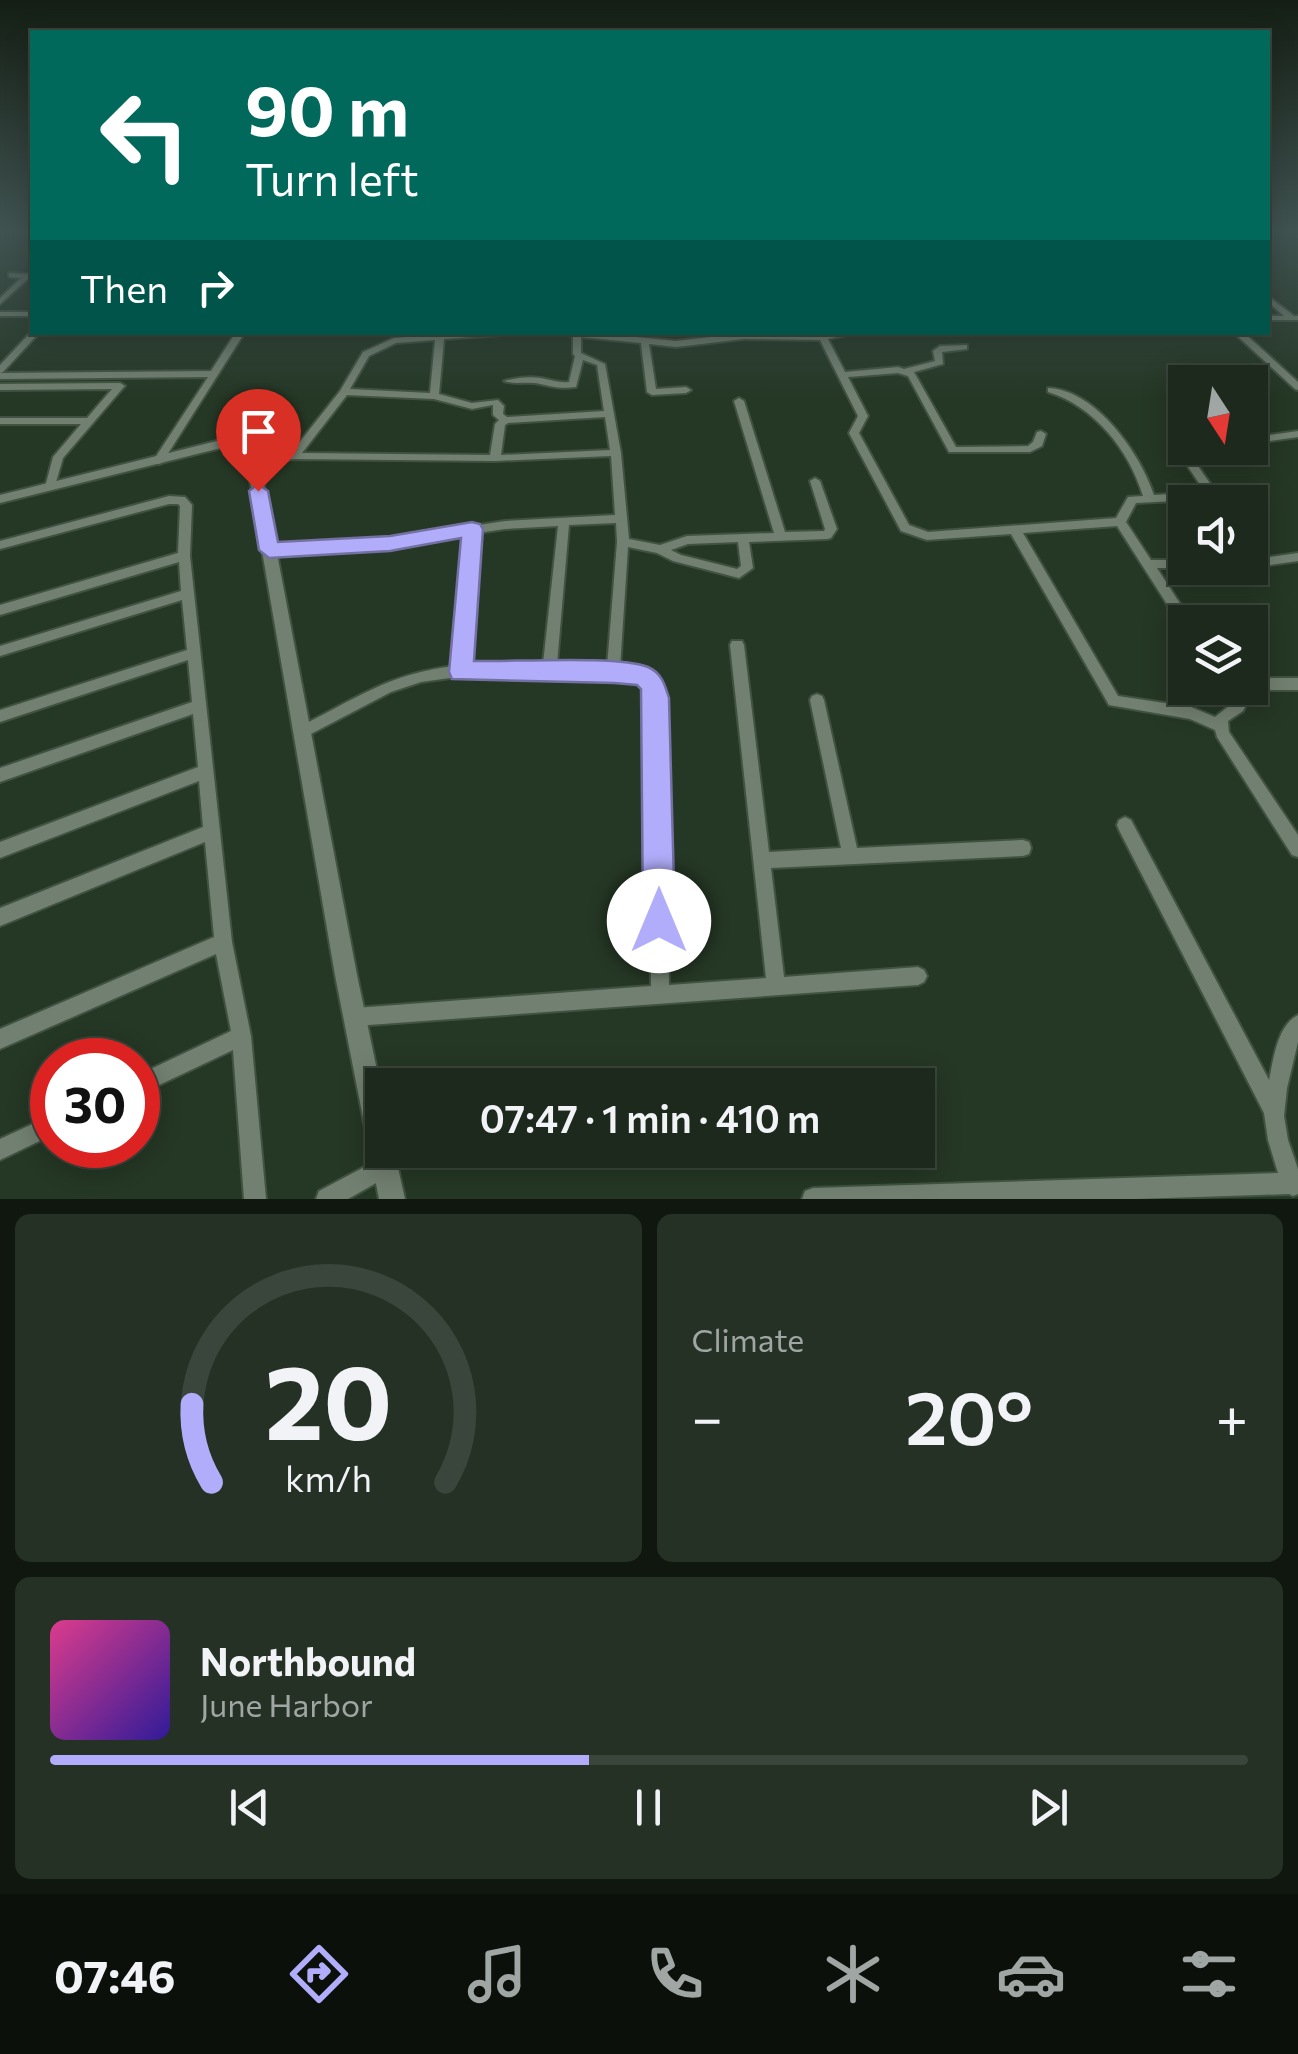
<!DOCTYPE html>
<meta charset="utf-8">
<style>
:root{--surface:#1c291c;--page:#253125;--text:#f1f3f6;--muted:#a0a6a3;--line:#3a453b;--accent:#b1adfa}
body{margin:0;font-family:Commissioner,sans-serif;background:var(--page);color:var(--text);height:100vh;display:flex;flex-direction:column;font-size:38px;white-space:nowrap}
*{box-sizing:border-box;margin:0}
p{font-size:32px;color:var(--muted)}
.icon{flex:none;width:55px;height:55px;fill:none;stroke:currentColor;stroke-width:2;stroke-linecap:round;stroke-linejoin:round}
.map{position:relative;height:1199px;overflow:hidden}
.side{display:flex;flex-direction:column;gap:15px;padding:15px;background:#0f170f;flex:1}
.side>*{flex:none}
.banner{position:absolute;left:30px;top:30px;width:1240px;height:305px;border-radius:0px;box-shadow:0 5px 25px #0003,0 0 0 2px var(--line);background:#00695c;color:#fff;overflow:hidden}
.needle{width:65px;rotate:168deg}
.tools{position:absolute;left:1168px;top:365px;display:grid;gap:20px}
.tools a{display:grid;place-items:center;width:100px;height:100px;border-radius:0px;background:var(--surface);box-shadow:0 5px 25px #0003,0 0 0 2px var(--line);font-size:50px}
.speed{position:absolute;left:30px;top:1038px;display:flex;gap:20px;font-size:50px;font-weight:700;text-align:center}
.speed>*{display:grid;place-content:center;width:130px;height:130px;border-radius:50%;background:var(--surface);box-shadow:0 5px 25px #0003,0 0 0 2px var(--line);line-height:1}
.speed .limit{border:15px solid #d22;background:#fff;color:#111}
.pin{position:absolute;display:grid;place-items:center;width:85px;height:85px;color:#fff;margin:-102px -42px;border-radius:50% 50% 50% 0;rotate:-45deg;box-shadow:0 0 10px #0007}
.pin .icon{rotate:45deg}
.me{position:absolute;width:110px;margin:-55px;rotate:0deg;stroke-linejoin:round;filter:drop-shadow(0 0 8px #0008)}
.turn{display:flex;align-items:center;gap:35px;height:210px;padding:0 50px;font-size:45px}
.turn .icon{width:130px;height:130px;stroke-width:2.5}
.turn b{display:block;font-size:70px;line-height:85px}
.then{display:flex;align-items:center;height:95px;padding:0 50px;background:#0003;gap:20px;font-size:38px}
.big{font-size:75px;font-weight:600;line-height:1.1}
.side .tile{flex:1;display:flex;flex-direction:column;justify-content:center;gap:15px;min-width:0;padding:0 35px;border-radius:15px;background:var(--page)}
.side .dial{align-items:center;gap:0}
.dial svg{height:260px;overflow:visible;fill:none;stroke:var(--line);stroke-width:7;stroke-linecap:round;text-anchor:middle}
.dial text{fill:var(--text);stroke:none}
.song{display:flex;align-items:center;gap:30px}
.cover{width:120px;height:120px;border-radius:15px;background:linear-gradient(135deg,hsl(330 70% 55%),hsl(250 70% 35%))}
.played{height:10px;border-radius:5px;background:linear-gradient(90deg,var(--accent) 45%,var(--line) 45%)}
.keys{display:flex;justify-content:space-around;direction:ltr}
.heat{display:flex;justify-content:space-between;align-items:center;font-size:55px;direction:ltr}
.side .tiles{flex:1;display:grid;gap:15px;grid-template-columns:1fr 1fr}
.tile:last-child{grid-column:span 2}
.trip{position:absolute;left:365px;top:1068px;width:570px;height:100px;border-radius:0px;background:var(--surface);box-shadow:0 5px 25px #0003,0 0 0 2px var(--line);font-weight:600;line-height:100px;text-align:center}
.menu{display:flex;height:160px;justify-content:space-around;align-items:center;background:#0b100b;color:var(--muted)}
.menu .icon{width:70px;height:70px}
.menu .on{color:var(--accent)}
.menu b{font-size:45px;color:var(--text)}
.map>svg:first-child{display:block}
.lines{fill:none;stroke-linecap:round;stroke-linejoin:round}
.minor-casing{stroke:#415241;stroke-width:4}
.tertiary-casing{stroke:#415241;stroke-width:4}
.minor{fill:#728071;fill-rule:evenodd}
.tertiary{fill:#728071;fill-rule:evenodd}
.route{fill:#b1adfa;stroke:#7370a2;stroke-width:2.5}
</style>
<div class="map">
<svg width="1298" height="1199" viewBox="0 0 1298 1199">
<rect width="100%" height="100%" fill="#253725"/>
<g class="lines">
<defs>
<g id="minor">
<path d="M9,273l18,1 4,2 -31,28v-6l21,-20 -12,-1z"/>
<path d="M1268,296l26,20h4v4h-30v-4h16l-16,-14z"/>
<rect x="0" y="312" width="32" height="4"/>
<path d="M32,331v1h8l-37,40 -3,1v-8z"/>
<path d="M236,332h9l-83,131 -4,1 -5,-3 55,-84 -208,2v-6l211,-2z"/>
<path d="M465,332h40l-4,3 -57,4 -5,55 33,9 26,-3 6,6 -1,8 4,3 97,-6 -7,-46 -14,-5 -7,27c-16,2 -21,0 -36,-3 -12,-3 -24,1 -36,-3 10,-3 26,-5 37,-3 11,2 17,5 28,4l6,-26 -2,-2v-18l-23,-4h35l91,9 68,-8 79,1 37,-2 -32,7 17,33 53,-5 6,2 31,-8 -2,-10 7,-5 27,-1v4l-25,3 1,12 -29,8 42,75 72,-1 5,-4 4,-10 4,-1 5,3 -4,12 -12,6h-81l-41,-76 -10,-3 -50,4 20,39 -9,17 50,92 19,7 188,-14 12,-21 15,-1c-14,-46 -49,-90 -95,-104v-4c48,2 92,65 106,107l51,-3 -35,-52v-10l15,-5v6l-6,3 1,6 38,55 -5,4 -77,4 -10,19 25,38h34v8h3h-31l35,54h-7v5l-4,-1 -64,-100 -94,7 95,163 73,11 24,10 15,-12 -9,-17h14l10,19 -2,4 -15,10 1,11 69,103v22l-6,-2 -75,-118 -2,-7 -25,-11 -81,-14 -98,-171 -84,6 -26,-9 -52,-98 9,-17 -38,-76 -76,-1 -68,8 -27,-3 7,45 30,-2 5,3 -5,3 -34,2 -5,-3 -6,-49 -60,-6v16l24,11 16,89 8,86 31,6 27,-9 87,-3 -40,-132 5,-3 5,3 41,131 39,-1 1,-2 -15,-48 5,-3 5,3 17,48 -6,9 -4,1 -78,3 4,26 -14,10 -66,-17 -16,-8 -29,-6 -8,121c28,2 35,2 43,31l6,286 97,-7 -36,-333 2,-4h10l2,4 25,207 72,-4 -31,-148 2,-4 5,-2 5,2 2,4 33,148 166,-8 6,2 2,6 -2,6 -6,2 -252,12 13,109 134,-10 6,3 3,6 -3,6 -6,3 -563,41 -7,-2 -2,-7 2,-7 7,-2 296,-22 -2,-287 -3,-12 -6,-7 -122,-5 -68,3 -29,4 -30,10 -84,44 -5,2 -5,-2 -2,-4 2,-4c57,-28 92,-55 158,-62l12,-131 -78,12 -120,8 -6,-4 2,-3 124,-9 116,-18 110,-6 -4,-59 -116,5 -201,-2 -41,5 -5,-3 5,-3 38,-5 49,-62 23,-39 31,-14zM435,340l-5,53 -80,-4 19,-33 27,-13zM347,395l87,4 38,10 21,-4v10l6,5 -4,4 -5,31 -188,-2zM605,417l5,33 -109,5 4,-30 3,-2zM616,523l1,19 -10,125 -50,-3 12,-139zM558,526l-15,138 -75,1 10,-132 27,-4zM738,542l3,24 -4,3 -56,-14 -10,-5 17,-6z"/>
<path d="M1233,332h10l55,50v8l-3,-1z"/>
<path d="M120,383l5,3 -2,2 -60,70 -9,31h-8l-1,-2 8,-30 28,-33h-81v-6h87l25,-29 -112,1v-6z"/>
<path d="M1298,431v6l-48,7v-6z"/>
<path d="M169,496l16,1 7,8 -2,51 42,386 19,94 15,163h-22l-11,-149 -95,45v-20l93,-44 -15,-77 -216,95v-20l214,-92 -9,-95 -205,84v-18l203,-81 -4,-46 -199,77v-16l198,-75 -5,-53 -193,68v-14l192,-66 -4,-42 -188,62v-12l187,-60 -5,-50 -182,56v-10l181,-55 -2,-29 -179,53v-10l178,-52 2,-47 -2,-2h-9l-169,45v-8z"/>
<path d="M1298,553v8l-48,7h-3h3v-8z"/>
<path d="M1250,678h48v12h-48l-5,-2h5z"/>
<path d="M1125,817l6,3 138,260c5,-22 8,-54 29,-65v27l-11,46 -3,28 4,24 10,29v25l-5,2 -4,-2 -152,5h-335l3,-8 8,-3 465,-15 -10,-33 -4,-27 -145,-283 -2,-5 2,-5z"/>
<path d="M52,1115v20l-52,25v-21z"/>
<path d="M385,1156l7,4 4,7 -4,7 -44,25h-32l3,-8z"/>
</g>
<path id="tertiary" d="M233,437l17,2 6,4 101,532 25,119v56h12l11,49h-26l-44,-224 -91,-529 -11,-1 -233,58v-8z"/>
</defs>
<use href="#minor" class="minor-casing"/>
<use href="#tertiary" class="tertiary-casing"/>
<use href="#minor" class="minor"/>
<use href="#tertiary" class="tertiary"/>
</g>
<linearGradient id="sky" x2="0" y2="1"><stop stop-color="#141e14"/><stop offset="0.58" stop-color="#405351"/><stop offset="1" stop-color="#405351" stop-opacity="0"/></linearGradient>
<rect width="1298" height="398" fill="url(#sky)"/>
<path class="route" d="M258,484l10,7 10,51 112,-6 82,-14 8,2 3,5 -9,132c36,1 147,-6 174,6 14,6 17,18 21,31l6,223 -5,11 -11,5 -11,-5 -5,-11 -2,-232 -4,-4 -23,-2 -162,-4 -3,-7 12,-134 -71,13 -121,7 -10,-8 -10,-59z"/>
</svg>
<div class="tools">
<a><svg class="needle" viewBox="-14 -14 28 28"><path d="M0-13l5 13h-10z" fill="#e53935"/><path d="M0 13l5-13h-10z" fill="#a0a6a3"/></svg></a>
<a><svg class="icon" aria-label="sound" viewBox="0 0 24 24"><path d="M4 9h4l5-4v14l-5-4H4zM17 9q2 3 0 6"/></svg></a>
<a><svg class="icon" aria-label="layers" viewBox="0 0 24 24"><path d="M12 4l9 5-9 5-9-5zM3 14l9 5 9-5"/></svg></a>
</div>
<div class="speed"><div class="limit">30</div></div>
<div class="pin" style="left:258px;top:491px;background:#d93025"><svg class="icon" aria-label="arrive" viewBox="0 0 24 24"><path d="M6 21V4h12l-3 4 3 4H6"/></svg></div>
<svg class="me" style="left:659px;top:921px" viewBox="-20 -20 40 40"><circle r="19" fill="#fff"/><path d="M0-13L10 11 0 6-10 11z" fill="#b1adfa"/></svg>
<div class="trip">07:47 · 1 min · 410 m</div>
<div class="banner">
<div class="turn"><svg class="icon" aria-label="left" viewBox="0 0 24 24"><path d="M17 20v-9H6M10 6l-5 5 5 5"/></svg><div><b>90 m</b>Turn left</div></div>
<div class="then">Then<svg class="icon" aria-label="right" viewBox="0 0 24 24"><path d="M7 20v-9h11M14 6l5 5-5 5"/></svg></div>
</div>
</div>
<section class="side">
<div class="tiles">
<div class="tile dial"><svg viewBox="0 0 100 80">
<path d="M14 69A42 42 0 1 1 86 69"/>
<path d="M14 69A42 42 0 0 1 8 45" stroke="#b1adfa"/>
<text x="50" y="56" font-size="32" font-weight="700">20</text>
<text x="50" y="72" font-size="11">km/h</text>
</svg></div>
<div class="tile"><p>Climate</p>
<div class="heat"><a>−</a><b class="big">20°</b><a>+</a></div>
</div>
<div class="tile">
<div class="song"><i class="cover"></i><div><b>Northbound</b><p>June Harbor</p></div></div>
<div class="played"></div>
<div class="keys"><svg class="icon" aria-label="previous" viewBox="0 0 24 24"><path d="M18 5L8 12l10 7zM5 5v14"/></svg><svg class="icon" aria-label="pause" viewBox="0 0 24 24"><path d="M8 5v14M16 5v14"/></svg><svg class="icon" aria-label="next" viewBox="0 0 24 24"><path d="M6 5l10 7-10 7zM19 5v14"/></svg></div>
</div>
</div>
</section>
<nav class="menu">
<b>07:46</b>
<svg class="icon on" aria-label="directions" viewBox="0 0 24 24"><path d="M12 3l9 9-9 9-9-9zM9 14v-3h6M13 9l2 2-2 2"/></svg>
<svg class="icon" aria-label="music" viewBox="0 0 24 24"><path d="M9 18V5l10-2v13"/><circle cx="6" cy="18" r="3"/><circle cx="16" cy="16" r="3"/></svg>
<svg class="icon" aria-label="phone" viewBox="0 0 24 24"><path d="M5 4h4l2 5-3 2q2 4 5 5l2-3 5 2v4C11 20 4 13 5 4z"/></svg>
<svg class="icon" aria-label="climate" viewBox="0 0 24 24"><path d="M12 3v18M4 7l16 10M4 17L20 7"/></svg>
<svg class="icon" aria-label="car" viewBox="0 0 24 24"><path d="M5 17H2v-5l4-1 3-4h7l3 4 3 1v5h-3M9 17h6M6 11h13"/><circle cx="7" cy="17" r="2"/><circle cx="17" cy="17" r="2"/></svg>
<svg class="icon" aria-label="filters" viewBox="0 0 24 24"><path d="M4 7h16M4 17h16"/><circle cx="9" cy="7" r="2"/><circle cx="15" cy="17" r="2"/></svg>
</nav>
